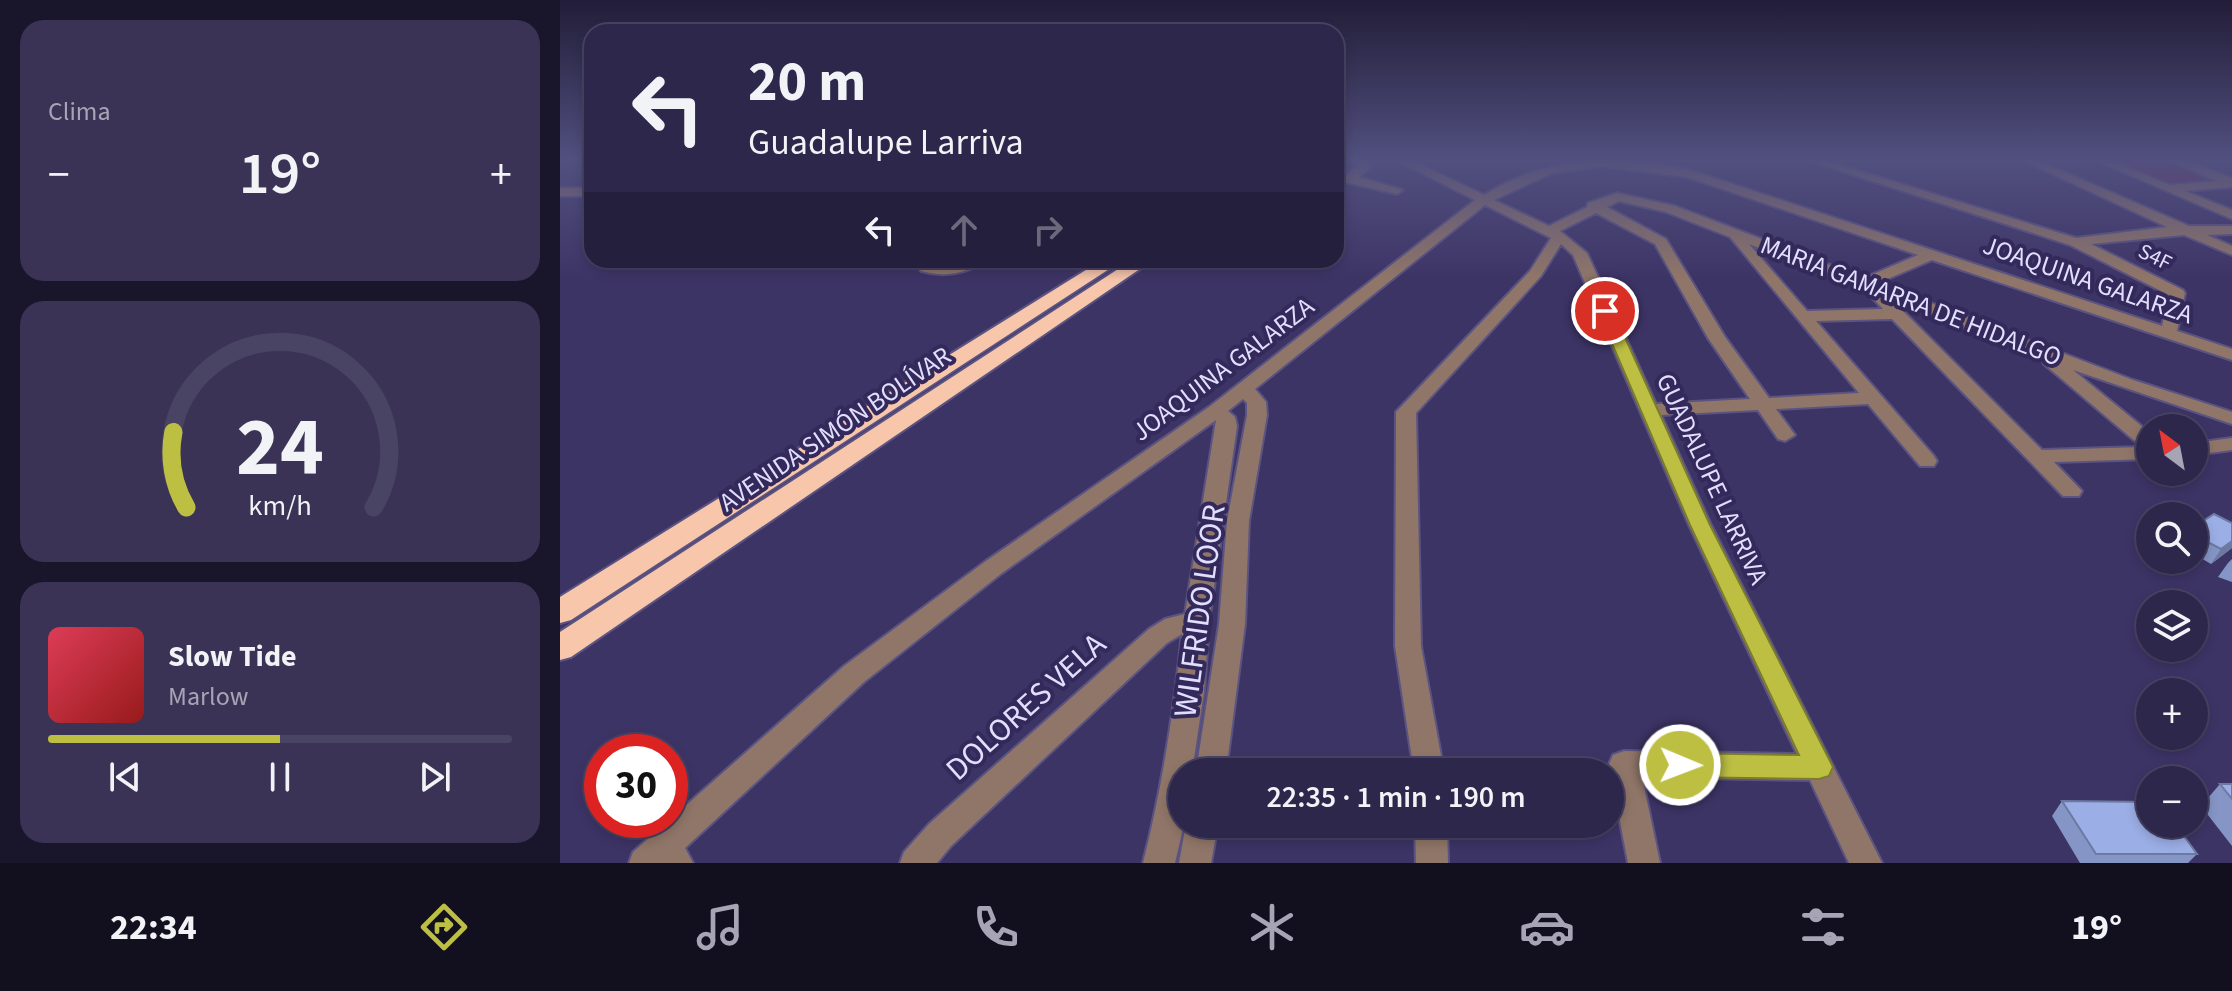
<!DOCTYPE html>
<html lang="es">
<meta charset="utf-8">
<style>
:root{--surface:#2e274c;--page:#3a3356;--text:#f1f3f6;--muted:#a7a5b5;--line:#494464;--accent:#bdbf43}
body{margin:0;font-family:"Source Sans 3",sans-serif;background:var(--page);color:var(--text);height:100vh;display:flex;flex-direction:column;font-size:30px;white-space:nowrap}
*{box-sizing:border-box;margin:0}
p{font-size:26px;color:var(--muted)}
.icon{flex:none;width:44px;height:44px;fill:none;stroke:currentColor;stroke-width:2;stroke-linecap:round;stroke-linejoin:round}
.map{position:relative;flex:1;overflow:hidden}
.panel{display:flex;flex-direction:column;gap:20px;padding:20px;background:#19152a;width:560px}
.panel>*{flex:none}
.banner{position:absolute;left:24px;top:24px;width:760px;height:244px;border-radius:24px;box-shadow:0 4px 12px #0003,0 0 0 2px var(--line);background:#2e274c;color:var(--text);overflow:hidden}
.needle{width:52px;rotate:328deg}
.controls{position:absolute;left:1576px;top:414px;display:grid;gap:16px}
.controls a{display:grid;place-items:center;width:72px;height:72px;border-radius:50%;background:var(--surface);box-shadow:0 4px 12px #0003,0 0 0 2px var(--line);font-size:40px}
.speed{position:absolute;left:24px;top:734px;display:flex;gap:16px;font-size:40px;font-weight:700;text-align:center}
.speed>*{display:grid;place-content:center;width:104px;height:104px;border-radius:50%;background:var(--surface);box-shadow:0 4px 12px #0003,0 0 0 2px var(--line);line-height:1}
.speed .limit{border:12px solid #d22;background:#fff;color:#111}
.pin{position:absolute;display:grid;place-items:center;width:68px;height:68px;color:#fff;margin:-34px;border:4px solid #fff;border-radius:50%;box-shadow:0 2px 8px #0007}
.me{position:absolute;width:88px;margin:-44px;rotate:91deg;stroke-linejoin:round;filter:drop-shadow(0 0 6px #0008)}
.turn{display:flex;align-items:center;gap:28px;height:168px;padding:0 32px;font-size:36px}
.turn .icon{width:104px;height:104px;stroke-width:2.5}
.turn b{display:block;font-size:56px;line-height:68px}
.lanes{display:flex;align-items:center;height:76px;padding:0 32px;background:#0003;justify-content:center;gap:40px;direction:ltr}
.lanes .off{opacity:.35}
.big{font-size:60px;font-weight:600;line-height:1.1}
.panel .widget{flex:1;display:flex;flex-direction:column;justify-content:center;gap:12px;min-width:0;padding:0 28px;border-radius:24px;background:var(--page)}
.panel .dial{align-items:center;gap:0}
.dial svg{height:208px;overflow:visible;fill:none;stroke:var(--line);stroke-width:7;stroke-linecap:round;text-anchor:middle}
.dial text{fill:var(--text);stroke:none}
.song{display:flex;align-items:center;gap:24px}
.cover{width:96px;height:96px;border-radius:12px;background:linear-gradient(135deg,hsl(350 70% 55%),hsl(0 70% 35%))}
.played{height:8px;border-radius:4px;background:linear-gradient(90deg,var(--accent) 50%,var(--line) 50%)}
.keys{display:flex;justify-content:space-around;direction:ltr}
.heat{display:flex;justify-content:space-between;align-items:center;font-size:44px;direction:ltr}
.trip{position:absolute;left:608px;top:758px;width:456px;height:80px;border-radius:40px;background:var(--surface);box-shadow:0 4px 12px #0003,0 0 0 2px var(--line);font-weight:600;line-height:80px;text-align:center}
.tab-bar{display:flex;height:128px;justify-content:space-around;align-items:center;background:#12101e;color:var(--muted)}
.tab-bar .icon{width:56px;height:56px}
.tab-bar .on{color:var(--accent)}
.tab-bar b{font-size:36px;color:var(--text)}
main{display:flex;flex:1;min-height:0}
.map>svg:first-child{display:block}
.green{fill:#7c2555}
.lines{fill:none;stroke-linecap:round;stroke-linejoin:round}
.minor-casing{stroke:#5b5381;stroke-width:4}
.highway-casing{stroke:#5b5381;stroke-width:4}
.minor{fill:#907668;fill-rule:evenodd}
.highway{fill:#f8c6ab;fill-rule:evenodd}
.wall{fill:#8596c6}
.shaded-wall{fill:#6c7aa1}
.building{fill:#9baee6;stroke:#6c7aa1;stroke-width:2}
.route{fill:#bdbf43;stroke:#7b7c2c;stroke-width:2}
.labels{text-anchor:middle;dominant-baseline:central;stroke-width:8;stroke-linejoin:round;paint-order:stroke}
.far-street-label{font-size:22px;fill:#e2dffe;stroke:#33295a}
.street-label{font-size:26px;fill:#e2dffe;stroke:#33295a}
.near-street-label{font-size:32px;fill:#e2dffe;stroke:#33295a}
</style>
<main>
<section class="panel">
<div class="widget"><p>Clima</p>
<div class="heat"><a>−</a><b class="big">19°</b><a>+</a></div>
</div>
<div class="widget dial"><svg viewBox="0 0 100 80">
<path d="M14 69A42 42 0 1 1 86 69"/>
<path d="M14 69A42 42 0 0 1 9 40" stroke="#bdbf43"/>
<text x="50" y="56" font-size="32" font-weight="700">24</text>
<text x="50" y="72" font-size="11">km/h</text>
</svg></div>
<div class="widget">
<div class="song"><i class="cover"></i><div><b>Slow Tide</b><p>Marlow</p></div></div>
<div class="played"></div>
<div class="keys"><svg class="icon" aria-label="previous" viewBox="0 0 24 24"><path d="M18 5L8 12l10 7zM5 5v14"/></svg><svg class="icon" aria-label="pause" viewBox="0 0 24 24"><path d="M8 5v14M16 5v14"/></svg><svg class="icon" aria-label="next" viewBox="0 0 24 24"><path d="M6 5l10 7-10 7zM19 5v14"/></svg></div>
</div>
</section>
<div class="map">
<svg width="1672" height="863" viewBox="0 0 1672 863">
<rect width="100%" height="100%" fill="#3d3466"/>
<path class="green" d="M1539,160h71l46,18 -58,6z"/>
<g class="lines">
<defs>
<g id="minor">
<path d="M795,160h12l4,7 -12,10 44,13 -6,4 -52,-12v-6l13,-10z"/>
<path d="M836,160h15l73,35c65,-41 134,-39 206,-25l472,156 7,-31 -99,-50 -263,-85h17l252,78 91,-11 -145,-67h15l152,66h43v8l-25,1 25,11v9l-48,-20 -93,9 92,46 2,3 -8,38 55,18v11l-300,-100 -54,23 255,97 99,32v12l-159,-54 77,63v26l-96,3 28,29 -3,5h-16l-171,-177 -76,2 118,135 3,5 -3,5h-14l-52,-62 -92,5 19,26 -10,6 -7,-2 -20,-29 -97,5 50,110 171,338h-33l-39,-83 -168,-3 18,86h-32l-19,-99 4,-9 11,-4 173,3 -108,-229 -116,-270 -12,-11 -20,32 -125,137 5,233 23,126h-30l-19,-126 1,-234 134,-141 21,-33 -66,-33 -230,184 11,13 1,13 -18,106 -4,103 -19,148h-30l23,-148 8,-103 20,-106v-12l-4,-4 -15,12 7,6 2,9 -28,196 -5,70 -12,80h-10l2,52 -9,39h-32c19,-75 31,-152 39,-229l-15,9 -216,203 -14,17h-37l4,-11 25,-28 220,-195 16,-10 20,-5 31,-194 -214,153 -138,109 -179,166 8,15h-64l4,-11 211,-186 142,-105 223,-154 266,-207zM1041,166l86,11 231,78 -54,23 -189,-72 -58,-13 -29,10 -1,4 -38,19 -55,-26 58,-27zM1059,201l47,11 64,25 129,156 -90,5 -44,-61 -59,-98 -59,-32zM1036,213l59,31 53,94 42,61 -94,5 -69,-151 -27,-22zM1189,244l115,45 19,20 -76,2zM1332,300l150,58 2,6 98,83 -100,3z"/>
<path d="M1535,160h16l59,25 46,-4 -48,-21h16l48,18v9l-47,4 47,19v9z"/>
<rect x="0" y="188" width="32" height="8"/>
<path d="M355,260h14l3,5c18,3 34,-5 52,-5 -17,15 -42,17 -63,11z"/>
<path d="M1672,438v12l-38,5v-12z"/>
<path d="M626,824h32l-7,39h-32z"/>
<path d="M855,824h32l1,39h-32z"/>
</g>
<g id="highway">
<path d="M542,260h21l-552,360 -11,3v-26z"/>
<path d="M572,260h21l-582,397 -11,3v-28z"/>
</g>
</defs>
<use href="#minor" class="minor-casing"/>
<use href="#highway" class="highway-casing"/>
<use href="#minor" class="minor"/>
<use href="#highway" class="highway"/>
</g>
<g class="wall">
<path d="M1672,523v25l-21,16 -17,-10v-27z"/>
<path d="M1672,559v23l-14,-5 10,-14z"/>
<path d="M1660,784h12v62l-31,-40z"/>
<path d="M1502,801l135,53 -9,9h-108l-28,-47z"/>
</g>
<path class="shaded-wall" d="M1672,541v7l-21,16 10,-15z"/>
<g class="building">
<path d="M1654,514l18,9v18l-11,8 -27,-14v-8z"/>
<path d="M1660,784h12v15z"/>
<path d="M1502,801l88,1v22h25l22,30h-101z"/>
</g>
<linearGradient id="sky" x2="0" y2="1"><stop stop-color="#221d38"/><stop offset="0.57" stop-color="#51507f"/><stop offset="1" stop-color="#51507f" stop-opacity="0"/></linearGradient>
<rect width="1672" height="280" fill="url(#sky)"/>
<path class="route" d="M1045,306l8,5 97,214 119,234 4,8 -4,9 -10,3 -139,-2 -10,-4 -4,-8 4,-9 10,-3 119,2 -109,-230 -92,-214z"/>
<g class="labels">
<g class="far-street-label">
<text transform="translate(1595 257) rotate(26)">S4F</text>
</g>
<g class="street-label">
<text transform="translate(1528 280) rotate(19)">JOAQUINA GALARZA</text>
<text transform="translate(1351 301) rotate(21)">MARIA GAMARRA DE HIDALGO</text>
<text transform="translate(663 369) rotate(-37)">JOAQUINA GALARZA</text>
<text transform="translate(275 429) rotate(-34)">AVENIDA SIMÓN BOLÍVAR</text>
<text transform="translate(1152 479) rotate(65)">GUADALUPE LARRIVA</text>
</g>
<g class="near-street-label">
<text transform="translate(640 611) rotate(-82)">WILFRIDO LOOR</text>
<text transform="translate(466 707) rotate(-42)">DOLORES VELA</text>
</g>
</g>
</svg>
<div class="controls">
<a><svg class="needle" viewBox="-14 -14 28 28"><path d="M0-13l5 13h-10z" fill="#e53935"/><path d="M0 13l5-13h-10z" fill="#a7a5b5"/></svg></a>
<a><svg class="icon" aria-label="search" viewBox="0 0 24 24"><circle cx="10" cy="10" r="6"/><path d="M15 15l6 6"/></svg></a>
<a><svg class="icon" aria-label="layers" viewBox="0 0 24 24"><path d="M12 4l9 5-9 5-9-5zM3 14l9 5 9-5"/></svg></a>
<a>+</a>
<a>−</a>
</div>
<div class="speed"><div class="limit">30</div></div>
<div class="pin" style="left:1045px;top:311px;background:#d93025"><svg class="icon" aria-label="arrive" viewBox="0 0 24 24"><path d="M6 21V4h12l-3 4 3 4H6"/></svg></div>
<svg class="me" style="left:1120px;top:765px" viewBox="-20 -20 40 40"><circle r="17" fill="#bdbf43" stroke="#fff" stroke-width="3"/><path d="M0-11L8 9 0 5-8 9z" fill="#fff"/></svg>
<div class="trip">22:35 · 1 min · 190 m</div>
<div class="banner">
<div class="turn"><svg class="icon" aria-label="left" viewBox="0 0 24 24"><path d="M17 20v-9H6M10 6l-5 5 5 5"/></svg><div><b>20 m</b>Guadalupe Larriva</div></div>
<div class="lanes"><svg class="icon" aria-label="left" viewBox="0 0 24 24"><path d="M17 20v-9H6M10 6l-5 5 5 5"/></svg><svg class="icon off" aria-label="ahead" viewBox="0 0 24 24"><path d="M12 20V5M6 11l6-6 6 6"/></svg><svg class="icon off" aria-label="right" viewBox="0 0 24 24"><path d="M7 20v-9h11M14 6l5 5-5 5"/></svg></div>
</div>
</div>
</main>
<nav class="tab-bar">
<b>22:34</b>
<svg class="icon on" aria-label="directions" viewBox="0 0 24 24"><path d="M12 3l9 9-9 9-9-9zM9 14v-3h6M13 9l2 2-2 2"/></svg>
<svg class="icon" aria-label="music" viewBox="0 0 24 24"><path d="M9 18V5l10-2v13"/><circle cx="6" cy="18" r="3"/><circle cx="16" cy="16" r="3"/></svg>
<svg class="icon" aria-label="phone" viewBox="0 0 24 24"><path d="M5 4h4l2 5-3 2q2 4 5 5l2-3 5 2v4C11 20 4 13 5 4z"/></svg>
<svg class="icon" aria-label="climate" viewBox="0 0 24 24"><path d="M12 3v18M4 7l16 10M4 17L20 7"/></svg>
<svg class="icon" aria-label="car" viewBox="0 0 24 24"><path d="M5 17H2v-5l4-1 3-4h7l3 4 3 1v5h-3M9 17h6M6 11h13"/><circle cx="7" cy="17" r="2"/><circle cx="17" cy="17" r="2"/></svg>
<svg class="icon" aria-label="filters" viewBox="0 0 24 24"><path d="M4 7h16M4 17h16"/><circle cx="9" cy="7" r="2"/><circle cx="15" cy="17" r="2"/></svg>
<b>19°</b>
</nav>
